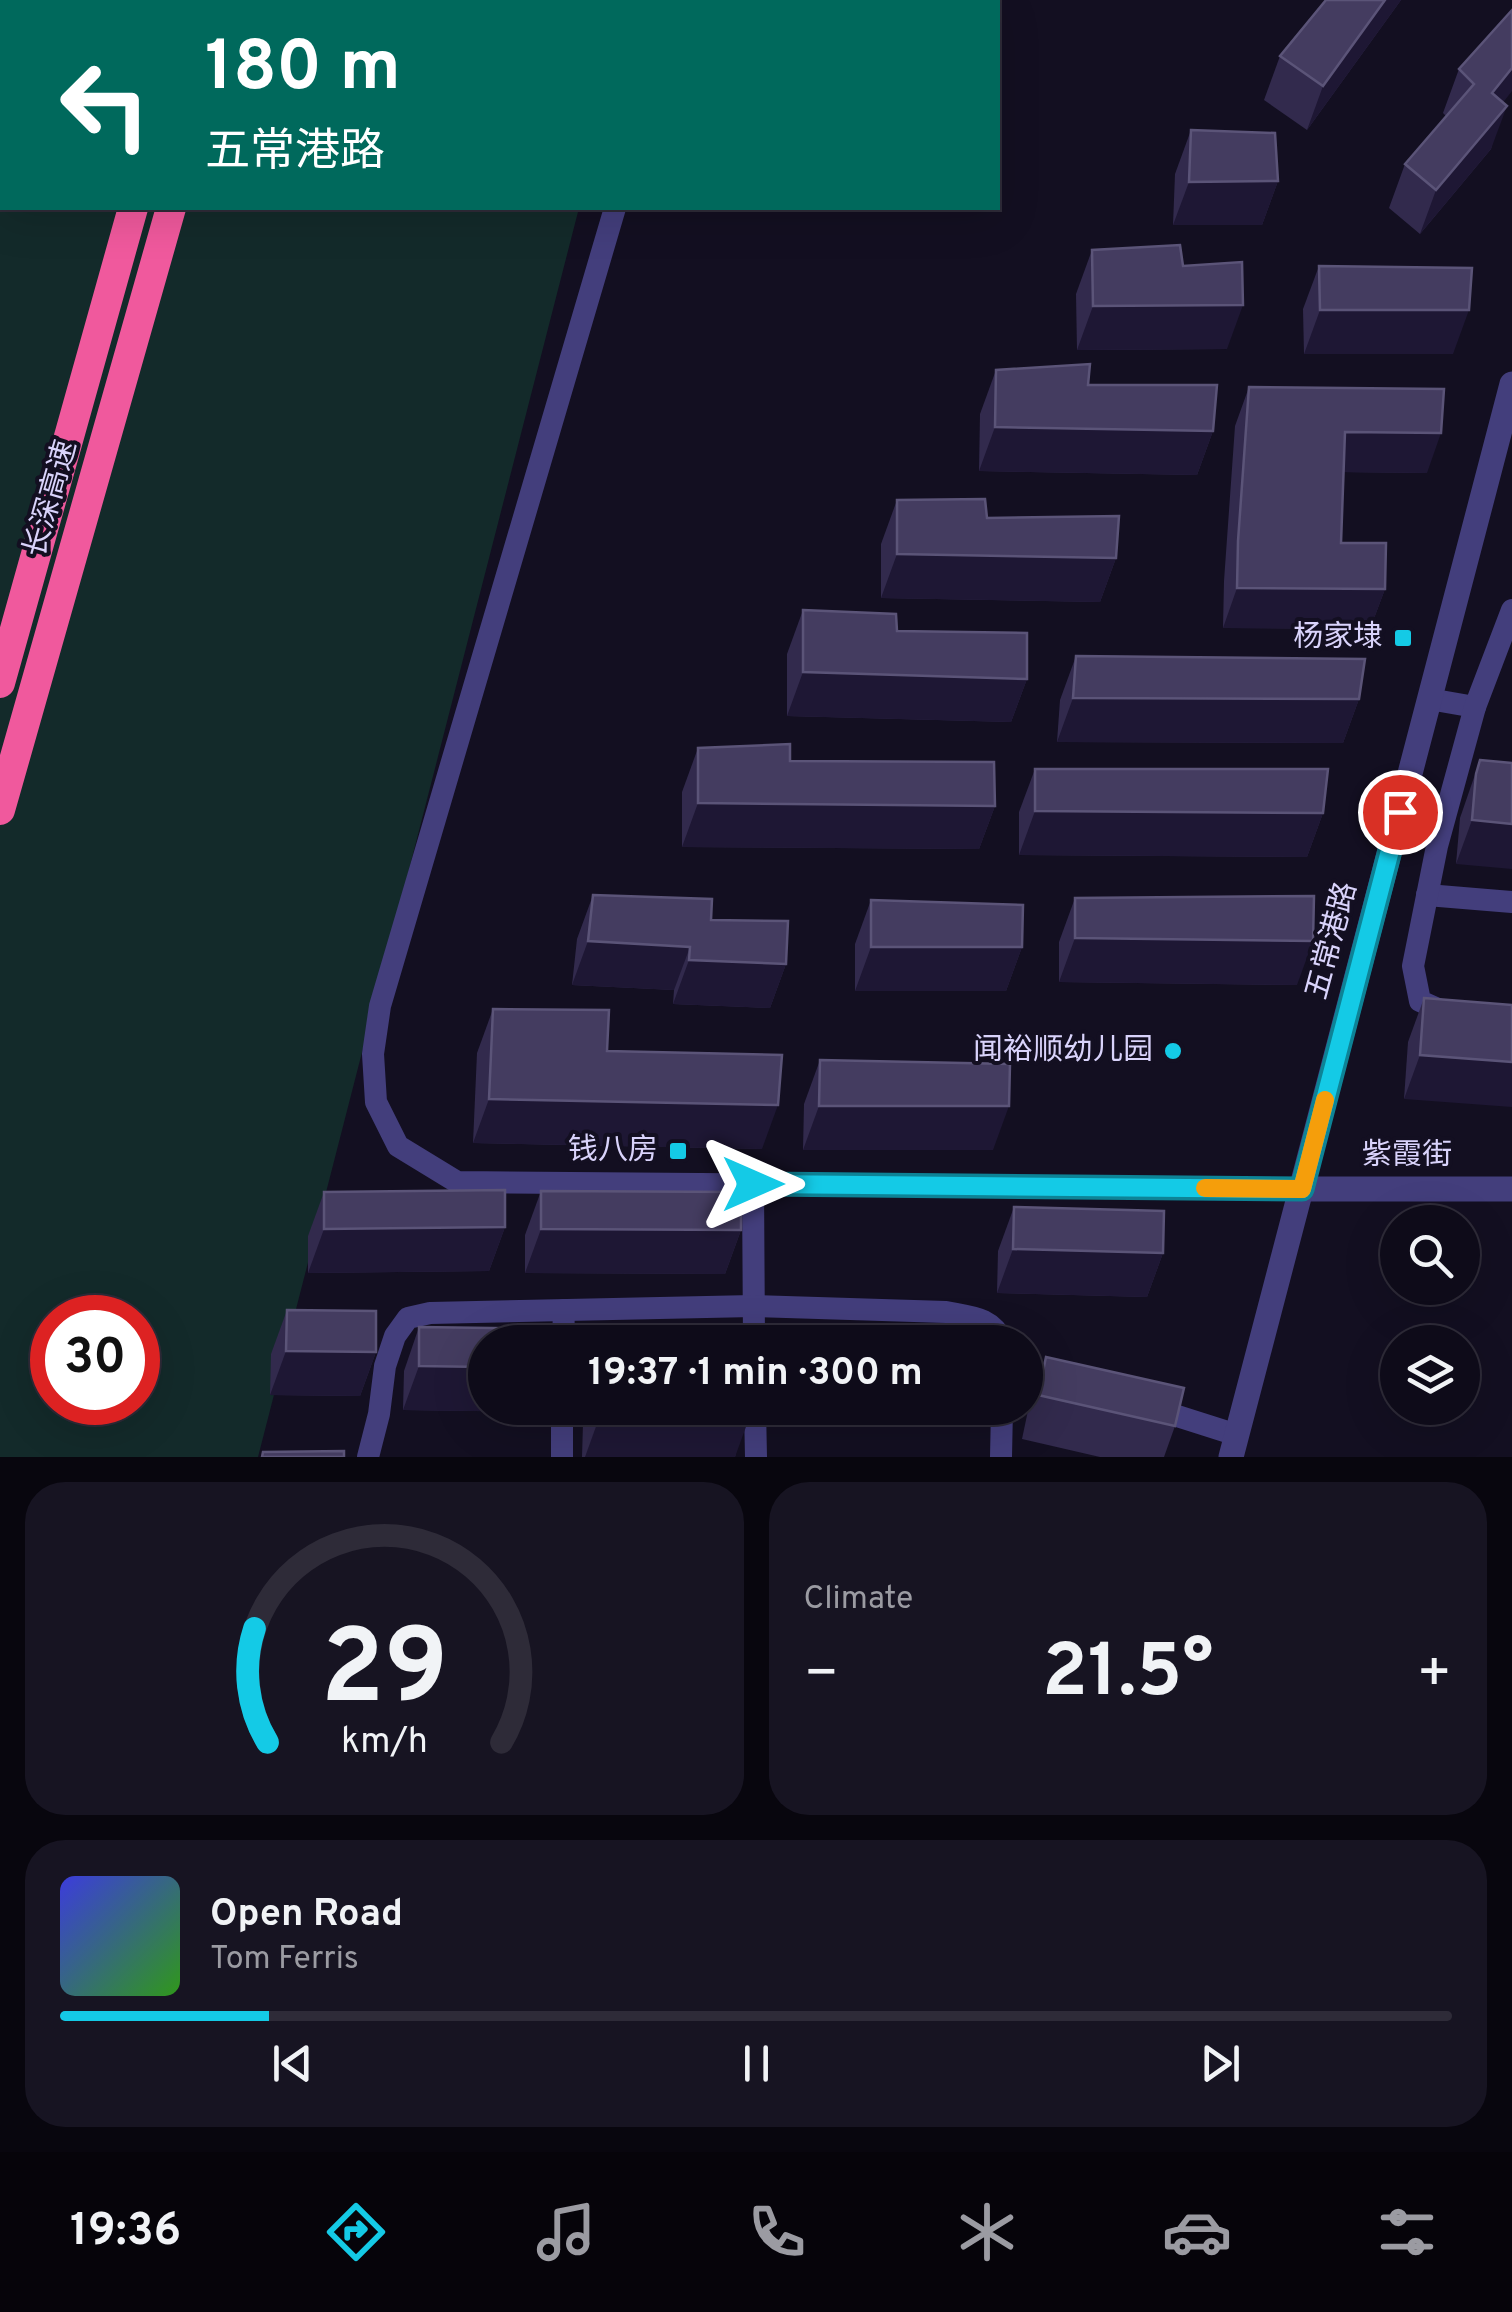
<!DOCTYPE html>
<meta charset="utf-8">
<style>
:root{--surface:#0e0b19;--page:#171422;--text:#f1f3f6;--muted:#9b9ba2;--line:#2e2b38;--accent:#14cae6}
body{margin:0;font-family:Overpass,"Noto Sans SC",sans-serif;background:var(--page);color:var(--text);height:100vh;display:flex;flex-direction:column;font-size:38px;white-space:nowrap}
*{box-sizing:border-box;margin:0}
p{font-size:32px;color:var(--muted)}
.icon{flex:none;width:55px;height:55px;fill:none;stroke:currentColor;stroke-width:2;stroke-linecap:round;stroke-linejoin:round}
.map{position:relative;height:1457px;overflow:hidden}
.drawer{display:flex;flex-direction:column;gap:25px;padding:25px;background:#08060e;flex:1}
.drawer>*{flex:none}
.guide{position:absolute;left:0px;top:0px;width:1000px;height:210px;box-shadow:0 10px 40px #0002,0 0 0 2px var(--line);background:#00695c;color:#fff;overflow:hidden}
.buttons{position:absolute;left:1380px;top:1205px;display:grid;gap:20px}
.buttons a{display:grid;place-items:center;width:100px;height:100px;border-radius:50%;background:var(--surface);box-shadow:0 10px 40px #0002,0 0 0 2px var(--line);font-size:50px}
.speed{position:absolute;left:30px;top:1295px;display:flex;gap:20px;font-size:50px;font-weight:700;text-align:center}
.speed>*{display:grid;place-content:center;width:130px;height:130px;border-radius:50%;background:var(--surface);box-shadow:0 10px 40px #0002,0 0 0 2px var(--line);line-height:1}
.speed .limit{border:15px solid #d22;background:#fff;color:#111}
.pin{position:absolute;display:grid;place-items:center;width:85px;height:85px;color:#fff;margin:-42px;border:5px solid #fff;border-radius:50%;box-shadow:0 2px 10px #0007}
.me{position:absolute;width:110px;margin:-55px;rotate:90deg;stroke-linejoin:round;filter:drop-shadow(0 0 8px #0008)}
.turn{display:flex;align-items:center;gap:35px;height:210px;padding:0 40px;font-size:45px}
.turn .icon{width:130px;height:130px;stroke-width:2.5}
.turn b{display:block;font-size:70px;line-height:85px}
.big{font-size:75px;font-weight:700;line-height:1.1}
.drawer .widget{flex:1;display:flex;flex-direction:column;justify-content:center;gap:15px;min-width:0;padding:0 35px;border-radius:40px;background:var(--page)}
.drawer .dial{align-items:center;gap:0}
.dial svg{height:260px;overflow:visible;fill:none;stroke:var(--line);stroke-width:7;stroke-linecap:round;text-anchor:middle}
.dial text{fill:var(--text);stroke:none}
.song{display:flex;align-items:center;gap:30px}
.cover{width:120px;height:120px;border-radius:15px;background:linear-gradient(135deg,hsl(240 70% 55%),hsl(110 70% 35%))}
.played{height:10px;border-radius:5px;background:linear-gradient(90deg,var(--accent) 15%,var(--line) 15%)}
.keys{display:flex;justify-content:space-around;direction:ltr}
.heat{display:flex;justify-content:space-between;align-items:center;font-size:55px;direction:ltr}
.drawer .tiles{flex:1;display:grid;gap:25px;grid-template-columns:1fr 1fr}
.widget:last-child{grid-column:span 2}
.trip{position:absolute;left:468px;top:1325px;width:575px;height:100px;border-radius:50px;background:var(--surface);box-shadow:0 10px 40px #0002,0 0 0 2px var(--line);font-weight:700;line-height:100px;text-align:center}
.tab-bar{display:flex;height:160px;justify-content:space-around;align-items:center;background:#06040a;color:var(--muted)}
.tab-bar .icon{width:70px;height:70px}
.tab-bar .active{color:var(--accent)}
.tab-bar b{font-size:45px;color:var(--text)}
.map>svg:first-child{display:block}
.green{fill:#132a2a;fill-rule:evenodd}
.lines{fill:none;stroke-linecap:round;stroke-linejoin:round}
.minor{stroke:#433e7c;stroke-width:22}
.tertiary{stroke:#433e7c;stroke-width:25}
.motorway{stroke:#f0599d;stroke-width:30}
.wall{fill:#322a4d}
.shaded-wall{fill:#1e1734}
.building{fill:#443c60;stroke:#5b5478;stroke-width:2.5}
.route-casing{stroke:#0d8396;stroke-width:25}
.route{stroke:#14cae6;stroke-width:18}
.slow{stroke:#f59e0b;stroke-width:18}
.poi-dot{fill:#14cae6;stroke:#130f21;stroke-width:4}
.labels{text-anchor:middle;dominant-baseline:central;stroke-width:8;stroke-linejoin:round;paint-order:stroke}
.street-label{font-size:30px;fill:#d9d3fb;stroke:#130f21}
.poi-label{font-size:30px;fill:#d9d3fb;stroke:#130f21;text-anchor:end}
</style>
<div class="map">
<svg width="1512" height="1457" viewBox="0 0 1512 1457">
<rect width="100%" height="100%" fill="#130f21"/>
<path class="green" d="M0,0h632l-1,2h-629v206h577l-321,1249h-258zM52,1318h86v84h-86z"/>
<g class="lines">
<g class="minor">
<path d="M673,2l1,-2"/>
<path d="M615,208l-235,798 -7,48 3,48 22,44 59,36 844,7"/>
<path d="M1429,699l46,8"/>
<path d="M1427,895l85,7"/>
<path d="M1449,1014l-29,-13 -7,-35 24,-120 38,-139 37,-97"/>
<path d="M753,1184l1,158"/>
<path d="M563,1342l1,-32"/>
<path d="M1025,1373l40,10"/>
<path d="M1149,1407l88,28"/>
<path d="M755,1408l1,49"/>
<path d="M368,1457l11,-43 6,-48 10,-30 13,-18 22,-5 323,-7 193,6c26,5 46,5 57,30"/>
<path d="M562,1457v-49"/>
<path d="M1001,1457l1,-49"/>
</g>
<g class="tertiary">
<path d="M1301,1189h211"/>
<path d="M1231,1457l281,-1073"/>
</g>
<g class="motorway">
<path d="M192,2v-2"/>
<path d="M226,2v-2"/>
<path d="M0,683l133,-475"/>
<path d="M0,810l171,-602"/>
</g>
</g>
<g class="wall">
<path d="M1326,0h75l-94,130 -43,-30 16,-44z"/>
<path d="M1459,69l44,33 -12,47 -71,85 -31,-26 16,-44 41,-48 -3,-3z"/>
<path d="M1191,130l87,51 -16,44h-89l2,-51z"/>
<path d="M1092,250l91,16 44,83 -150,1 -1,-56z"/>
<path d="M1319,266l134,88h-149l-1,-45z"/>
<path d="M996,370l92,15 125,46 -16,44 -218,-4 1,-57z"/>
<path d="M1249,387l178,86 -83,-1 -3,71 44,46 -15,40 -147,-1 1,-47 11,-155z"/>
<path d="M897,500l219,58 -16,44 -219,-4v-54z"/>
<path d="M803,610l224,69 -16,43 -224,-6v-62z"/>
<path d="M1076,656l283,43 -16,44 -286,-1 3,-42z"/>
<path d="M698,748l92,13 205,45 -16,43 -297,-2v-55z"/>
<path d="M1480,760l32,3 -56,101 4,-46z"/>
<path d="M1035,769l288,44 -16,44 -288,-2v-43z"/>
<path d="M593,895l118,25 75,44 -16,44 -97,-4 1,-14 -102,-5 5,-46z"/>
<path d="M1075,898l222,87 -238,-3v-40z"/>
<path d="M871,900l151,47 -16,44h-151v-47z"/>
<path d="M1424,998l88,7 -108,94 4,-57z"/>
<path d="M493,1009l114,42 155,98 -289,-6 4,-90z"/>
<path d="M820,1060l173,90h-190l1,-46z"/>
<path d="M541,1191l200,39 -16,44 -200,-1v-38z"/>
<path d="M324,1192l181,35 -16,44 -181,2v-37z"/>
<path d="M1014,1207l149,46 -16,44 -150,-4 1,-42z"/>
<path d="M287,1310l89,42 -16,44 -90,-1 1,-41z"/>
<path d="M419,1327l125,85 -141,-2 1,-39z"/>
<path d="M1046,1357l129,69 -11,31h-64l-78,-18 8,-38z"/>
<path d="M589,1408h158l-12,49h-153l1,-34z"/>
</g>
<g class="shaded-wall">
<path d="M1385,0h16l-94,130 16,-44z"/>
<path d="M1512,68v23l-36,46 16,-44z"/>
<path d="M1507,106l-16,43 -71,85 16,-44z"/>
<path d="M1278,181l-16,44h-89l16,-43z"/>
<path d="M1243,305l-16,44 -150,1 16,-44z"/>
<path d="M1320,310h149l-16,44h-149z"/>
<path d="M995,427l218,4 -16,44 -218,-4z"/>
<path d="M1345,432l96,1 -14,40 -96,-1z"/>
<path d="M897,554l219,4 -16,44 -219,-4z"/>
<path d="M1237,588l148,1 -15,40 -147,-1z"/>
<path d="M803,672l224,7 -16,43 -224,-6z"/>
<path d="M1073,698l286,1 -16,44 -286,-1z"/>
<path d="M698,803l297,3 -16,43 -297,-2z"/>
<path d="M1035,811l288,2 -16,44 -288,-2z"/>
<path d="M1472,820l40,4v45l-56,-5z"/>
<path d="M1075,938l238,3 -16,44 -238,-3z"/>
<path d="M588,941l102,6 -16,43 -102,-5z"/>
<path d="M871,947h151l-16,44h-151z"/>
<path d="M689,960l97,4 -16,44 -97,-4z"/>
<path d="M1420,1055l92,7v45l-108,-8z"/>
<path d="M489,1099l289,6 -16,44 -289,-6z"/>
<path d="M819,1106h190l-16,44h-190z"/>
<path d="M505,1227l-16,44 -181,2 16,-44z"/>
<path d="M541,1229l200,1 -16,44 -200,-1z"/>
<path d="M1013,1249l150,4 -16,44 -150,-4z"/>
<path d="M286,1351l90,1 -16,44 -90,-1z"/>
<path d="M419,1366l66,1v41h61l-2,4 -141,-2z"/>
<path d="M788,1408h195l-4,12 -194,-4z"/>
<path d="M598,1421l149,3 -12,33h-150z"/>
</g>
<g class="building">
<path d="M1326,0h59l-62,86 -43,-30z"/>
<path d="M1512,10v58l-20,25 15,13 -71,84 -31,-26 69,-80 -15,-15z"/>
<path d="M1191,130l84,3 3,48 -89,1z"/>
<path d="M1180,245l3,21 59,-4 1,43 -150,1 -1,-56z"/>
<path d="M1319,266l153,2 -3,42h-149z"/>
<path d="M1090,364l-2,21h129l-4,46 -218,-4 1,-57z"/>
<path d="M1249,387l195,2 -3,44 -96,-1 -4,111h45l-1,46 -148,-1 1,-47z"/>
<path d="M985,499l2,19 132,-2 -3,42 -219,-4v-54z"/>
<path d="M803,610l93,4 1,17 130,2v46l-224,-7z"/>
<path d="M1076,656l289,3 -6,40 -286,-1z"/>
<path d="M790,744v17l204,1 1,44 -297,-3v-55z"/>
<path d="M1480,760l32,3v61l-40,-4 4,-46z"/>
<path d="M1035,769h293l-5,44 -288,-2z"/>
<path d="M593,895l119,4 -1,21 77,1 -2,43 -97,-4 1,-13 -102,-6z"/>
<path d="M1314,896l-1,45 -238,-3v-40z"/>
<path d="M871,900l152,5 -1,42h-151z"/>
<path d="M1424,998l88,7v57l-92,-7z"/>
<path d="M493,1009l116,1 -2,41 175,4 -4,50 -289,-6z"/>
<path d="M820,1060l190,4 -1,42h-190z"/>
<path d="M505,1190v37l-181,2v-37z"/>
<path d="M541,1191l200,1v38l-200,-1z"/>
<path d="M1014,1207l150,4 -1,42 -150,-4z"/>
<path d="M287,1310l89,1v41l-90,-1z"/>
<path d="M419,1327l141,2v13h-75v25l-66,-1z"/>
<path d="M802,1333l194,3 -1,6h-193z"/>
<path d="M1046,1357l138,31 -9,38 -137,-31z"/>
<path d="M598,1408h149v16l-149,-3z"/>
<path d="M344,1451v6h-82l1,-5z"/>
</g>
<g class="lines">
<defs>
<path id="route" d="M753,1184l549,5 98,-377"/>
</defs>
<use href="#route" class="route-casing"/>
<use href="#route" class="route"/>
<path class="slow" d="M1205,1188l97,1 23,-89"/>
</g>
<g class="poi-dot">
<rect x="1393" y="628" width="20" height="20" rx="5"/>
<circle cx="1173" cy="1051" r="10"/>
<rect x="668" y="1141" width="20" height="20" rx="5"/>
</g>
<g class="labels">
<g class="street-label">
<text transform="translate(52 499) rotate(-74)">长深高速</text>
<text transform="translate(1333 941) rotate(-75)">五常港路</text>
<text x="1407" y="1156">紫霞街</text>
</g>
<g class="poi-label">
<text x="1383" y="638">杨家埭</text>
<text x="1153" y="1051">闻裕顺幼儿园</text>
<text x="658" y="1151">钱八房</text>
</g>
</g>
</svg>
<div class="buttons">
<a><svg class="icon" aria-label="search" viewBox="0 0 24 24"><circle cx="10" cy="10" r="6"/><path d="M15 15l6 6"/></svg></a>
<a><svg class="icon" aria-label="layers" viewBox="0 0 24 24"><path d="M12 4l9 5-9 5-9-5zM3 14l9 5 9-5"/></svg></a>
</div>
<div class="speed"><div class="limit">30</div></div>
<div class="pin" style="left:1400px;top:812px;background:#d93025"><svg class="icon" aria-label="arrive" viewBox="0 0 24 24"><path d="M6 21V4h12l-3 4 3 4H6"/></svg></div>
<svg class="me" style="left:753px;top:1184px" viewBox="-20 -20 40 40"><path d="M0-17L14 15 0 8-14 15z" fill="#14cae6" stroke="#fff" stroke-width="4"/></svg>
<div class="trip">19:37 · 1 min · 300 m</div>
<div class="guide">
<div class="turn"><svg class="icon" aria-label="left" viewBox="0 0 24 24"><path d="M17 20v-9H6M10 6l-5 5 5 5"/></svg><div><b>180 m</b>五常港路</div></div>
</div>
</div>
<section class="drawer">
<div class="tiles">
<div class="widget dial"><svg viewBox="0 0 100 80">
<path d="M14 69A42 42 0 1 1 86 69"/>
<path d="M14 69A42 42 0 0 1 10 34" stroke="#14cae6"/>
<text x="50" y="56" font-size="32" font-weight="700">29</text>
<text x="50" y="72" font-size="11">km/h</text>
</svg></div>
<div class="widget"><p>Climate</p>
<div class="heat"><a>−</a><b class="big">21.5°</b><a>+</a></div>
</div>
<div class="widget">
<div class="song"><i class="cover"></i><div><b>Open Road</b><p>Tom Ferris</p></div></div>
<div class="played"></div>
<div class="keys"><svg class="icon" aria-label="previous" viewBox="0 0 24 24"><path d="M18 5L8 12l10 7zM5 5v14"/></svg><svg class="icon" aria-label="pause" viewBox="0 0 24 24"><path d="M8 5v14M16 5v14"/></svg><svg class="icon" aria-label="next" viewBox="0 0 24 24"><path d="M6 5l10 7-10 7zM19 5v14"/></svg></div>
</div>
</div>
</section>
<nav class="tab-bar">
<b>19:36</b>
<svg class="icon active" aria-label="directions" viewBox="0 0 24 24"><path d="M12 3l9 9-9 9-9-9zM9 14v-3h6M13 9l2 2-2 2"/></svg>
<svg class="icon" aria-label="music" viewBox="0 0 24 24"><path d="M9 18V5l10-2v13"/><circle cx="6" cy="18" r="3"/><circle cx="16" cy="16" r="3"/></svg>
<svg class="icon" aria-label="phone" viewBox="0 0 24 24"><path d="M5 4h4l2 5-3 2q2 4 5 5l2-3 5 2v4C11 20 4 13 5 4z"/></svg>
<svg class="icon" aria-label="climate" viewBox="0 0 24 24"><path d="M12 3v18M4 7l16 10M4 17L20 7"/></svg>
<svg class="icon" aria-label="car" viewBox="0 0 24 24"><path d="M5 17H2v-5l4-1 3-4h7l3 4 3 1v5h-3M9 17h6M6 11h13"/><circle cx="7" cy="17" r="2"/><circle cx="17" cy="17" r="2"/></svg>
<svg class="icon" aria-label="filters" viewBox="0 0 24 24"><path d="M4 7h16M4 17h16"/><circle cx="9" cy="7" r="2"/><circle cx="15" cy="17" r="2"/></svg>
</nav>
